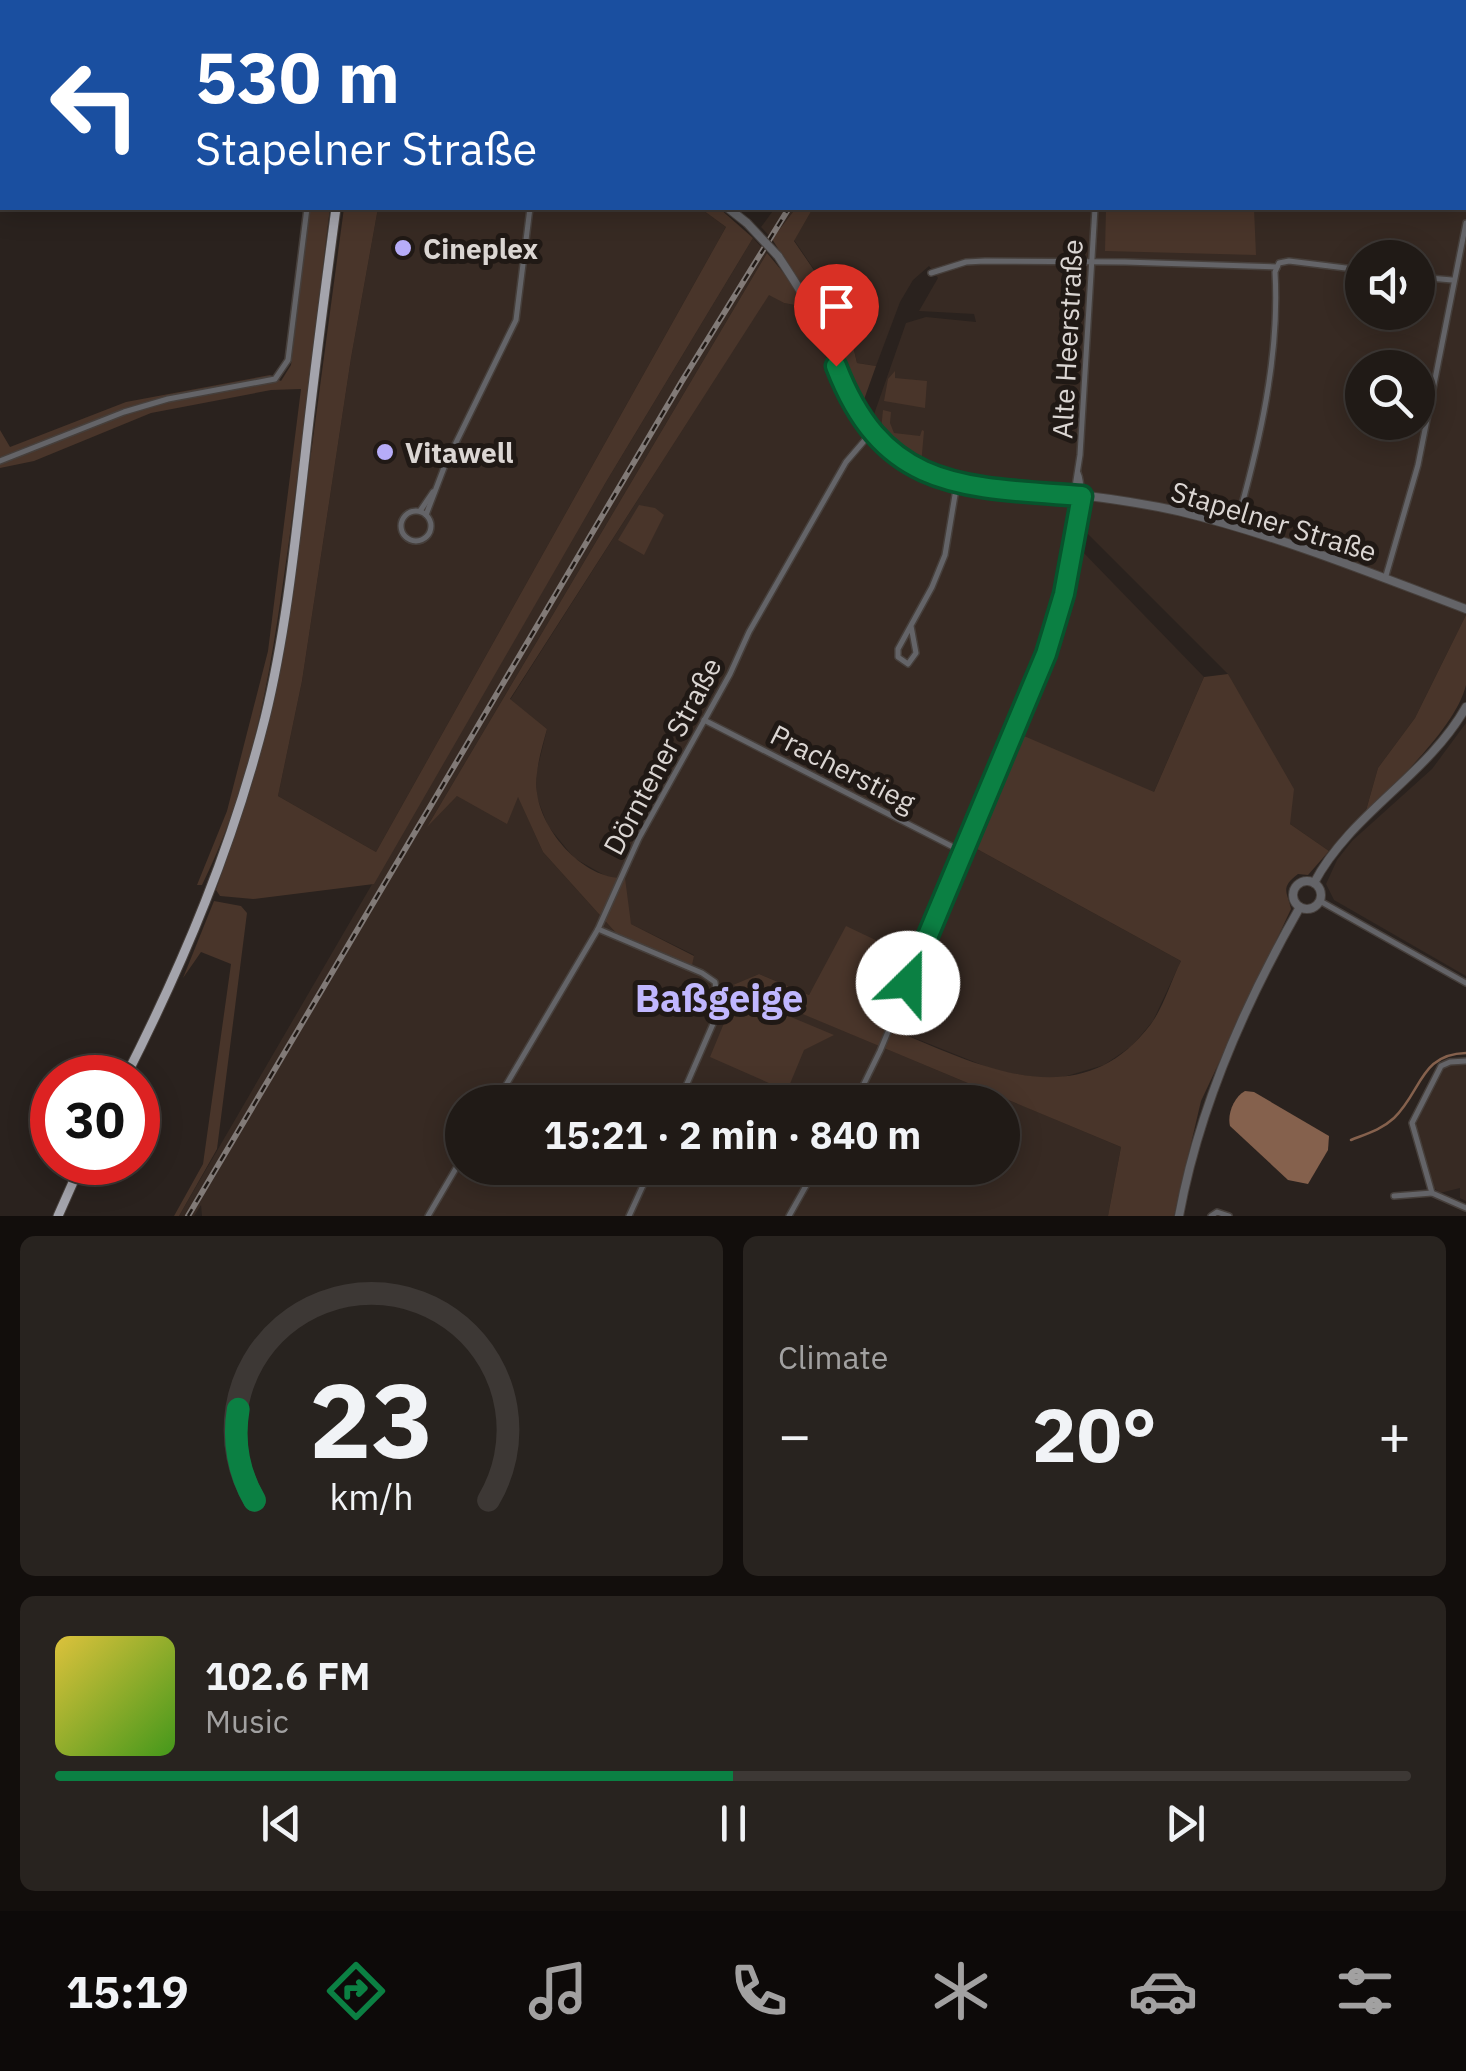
<!DOCTYPE html>
<meta charset="utf-8">
<style>
:root{--surface:#201a16;--page:#28231f;--text:#f1f3f6;--muted:#a2a1a1;--line:#3d3835;--accent:#0b8043}
body{margin:0;font-family:"IBM Plex Sans",sans-serif;background:var(--page);color:var(--text);height:100vh;display:flex;flex-direction:column;font-size:38px;white-space:nowrap}
*{box-sizing:border-box;margin:0}
p{font-size:32px;color:var(--muted)}
.icon{flex:none;width:55px;height:55px;fill:none;stroke:currentColor;stroke-width:2;stroke-linecap:round;stroke-linejoin:round}
.map{position:relative;height:1216px;overflow:hidden}
.panel{display:flex;flex-direction:column;gap:20px;padding:20px;background:#120e0c;flex:1}
.panel>*{flex:none}
.hud{position:absolute;left:0px;top:0px;width:1468px;height:210px;box-shadow:0 5px 25px #0003,0 0 0 2px var(--line);background:#1a4fa0;color:#fff;overflow:hidden}
.tools{position:absolute;left:1345px;top:240px;display:grid;gap:20px}
.tools a{display:grid;place-items:center;width:90px;height:90px;border-radius:50%;background:var(--surface);box-shadow:0 5px 25px #0003,0 0 0 2px var(--line);font-size:50px}
.speed{position:absolute;left:30px;top:1055px;display:flex;gap:20px;font-size:50px;font-weight:700;text-align:center}
.speed>*{display:grid;place-content:center;width:130px;height:130px;border-radius:50%;background:var(--surface);box-shadow:0 5px 25px #0003,0 0 0 2px var(--line);line-height:1}
.speed .limit{border:15px solid #d22;background:#fff;color:#111}
.pin{position:absolute;display:grid;place-items:center;width:85px;height:85px;color:#fff;margin:-102px -42px;border-radius:50% 50% 50% 0;rotate:-45deg;box-shadow:0 0 10px #0007}
.pin .icon{rotate:45deg}
.me{position:absolute;width:110px;margin:-55px;rotate:23deg;stroke-linejoin:round;filter:drop-shadow(0 0 8px #0008)}
.turn{display:flex;align-items:center;gap:35px;height:210px;padding:0 30px;font-size:45px}
.turn .icon{width:130px;height:130px;stroke-width:2.5}
.turn b{display:block;font-size:70px;line-height:85px}
.big{font-size:75px;font-weight:800;line-height:1.1}
.panel .widget{flex:1;display:flex;flex-direction:column;justify-content:center;gap:15px;min-width:0;padding:0 35px;border-radius:15px;background:var(--page)}
.panel .dial{align-items:center;gap:0}
.dial svg{height:260px;overflow:visible;fill:none;stroke:var(--line);stroke-width:7;stroke-linecap:round;text-anchor:middle}
.dial text{fill:var(--text);stroke:none}
.song{display:flex;align-items:center;gap:30px}
.cover{width:120px;height:120px;border-radius:15px;background:linear-gradient(135deg,hsl(50 70% 55%),hsl(100 70% 35%))}
.played{height:10px;border-radius:5px;background:linear-gradient(90deg,var(--accent) 50%,var(--line) 50%)}
.keys{display:flex;justify-content:space-around;direction:ltr}
.heat{display:flex;justify-content:space-between;align-items:center;font-size:55px;direction:ltr}
.panel .tiles{flex:1;display:grid;gap:20px;grid-template-columns:1fr 1fr}
.widget:last-child{grid-column:span 2}
.trip{position:absolute;left:445px;top:1085px;width:575px;height:100px;border-radius:50px;background:var(--surface);box-shadow:0 5px 25px #0003,0 0 0 2px var(--line);font-weight:800;line-height:100px;text-align:center}
.tabs{display:flex;height:160px;justify-content:space-around;align-items:center;background:#0d0a09;color:var(--muted)}
.tabs .icon{width:70px;height:70px}
.tabs .active{color:var(--accent)}
.tabs b{font-size:45px;color:var(--text)}
.map>svg:first-child{display:block}
.built{fill:#372a23;fill-rule:evenodd}
.green{fill:#49352a}
.water{fill:#85614d}
.lines{fill:none;stroke-linecap:round;stroke-linejoin:round}
.stream{stroke:#85614d;stroke-width:2.5}
.minor-casing{stroke:#463f3b;stroke-width:8}
.tertiary-casing{stroke:#463f3b;stroke-width:10}
.primary-casing{stroke:#463f3b;stroke-width:11}
.minor{stroke:#646468;stroke-width:5}
.tertiary{stroke:#646468;stroke-width:8}
.primary{stroke:#a4a4ac;stroke-width:9}
.rail-casing{stroke:#817a77;stroke-width:6}
.rail{stroke:#201915;stroke-width:2.5;stroke-dasharray:8;stroke-linecap:butt}
.tertiary-bridge-casing{stroke:#463f3b;stroke-width:10;stroke-linecap:butt}
.tertiary-bridge{stroke:#646468;stroke-width:8}
.route-casing{stroke:#07532c;stroke-width:25}
.route{stroke:#0b8043;stroke-width:18}
.poi-dot{fill:#b6acf8;stroke:#201915;stroke-width:4}
.labels{text-anchor:middle;dominant-baseline:central;stroke-width:10;stroke-linejoin:round;paint-order:stroke}
.poi-label{font-size:28px;font-weight:bold;fill:#dbd6d3;stroke:#201915;text-anchor:start}
.street-label{font-size:28px;fill:#dbd6d3;stroke:#201915}
.district-label{font-size:38px;font-weight:bold;fill:#c0b7fe;stroke:#201915}
</style>
<div class="map">
<svg width="1466" height="1216" viewBox="0 0 1466 1216">
<rect width="100%" height="100%" fill="#2a221e"/>
<g class="built">
<rect x="401" y="0" width="443" height="2"/>
<path d="M1272,0h194v615l-51,103 -37,50 -13,46 -17,14 -19,23 -39,-27 -62,-150 -145,-145 -3,20 124,128 -50,115 -177,57 204,112 -28,60 -21,25 -28,19 -51,15 -56,-9 -120,-48 6,-20 -62,-27 -12,19 -50,-21 -25,11 387,162 -13,69h-906l-1,-11 -7,11h-15l427,-734 147,-244 14,15 -337,569 27,-26h61l25,56 73,81 75,31 3,-9 -63,-31 -20,-45 -37,-21 -26,-32 -11,-28v-28l10,-41 -37,-29 259,-406 15,9 21,4 39,93 18,28 10,-8 34,-97 20,-6 50,5 -2,-8 -55,-3 19,-33 -9,-12 -16,14 -13,22 -24,64 -19,-3 -11,-47 -52,-76 19,-32h652v-206h-194zM1362,258h56v54h-56zM1362,368h56v54h-56zM462,1102h540v66h-540z"/>
<path d="M378,208h322l26,19 -350,625 -98,-56 24,-115 49,-323z"/>
<path d="M775,208h21l-24,31 -11,-12z"/>
<path d="M1466,723v253l-132,-76 -8,-16 11,-24 15,-19 80,-72z"/>
<path d="M1466,1064v137l-6,-3v-10l-20,5 -7,-6 -18,-61 25,-54 8,-6z"/>
</g>
<g class="green">
<path d="M310,208h20c-14,113 -26,227 -42,340 -17,120 -32,227 -86,337h-5l30,-74 41,-160 33,-262 -30,1 -120,23 -117,48 -34,7v-38l10,17 116,-45 144,-27 11,6 10,-16z"/>
<path d="M344,208h34l-27,150 -49,323 -24,115 98,56 350,-625 -26,-19h19l34,30 -147,244 -232,402 -121,15 -33,-3 -4,-6 35,-103 19,-70 26,-152z"/>
<path d="M796,208h17l-19,33 52,76 11,46 19,3 -15,42 -37,-86 -52,-83z"/>
<path d="M1106,208h148l2,47 -151,-4z"/>
<path d="M767,253l25,30 13,24 -21,-4 -15,-8 -259,404 37,30c-6,22 -14,47 -9,70 8,37 48,81 87,79l6,46 63,32 -2,9 -76,-32 -73,-81 -25,-55 -11,27 -50,-28 -30,31z"/>
<path d="M895,371v7l32,3 -2,27 -41,-7 4,-22z"/>
<path d="M883,410l8,2 -1,11 4,10 26,3 2,-6 2,1 -3,34 -29,-20 -11,-15z"/>
<path d="M639,505l16,3 9,7 -20,40 -26,-15z"/>
<path d="M1466,615c0,21 0,49 0,70 -10,42 -71,98 -101,129l13,-46 37,-50z"/>
<path d="M1228,674l66,115 -4,35 39,27 -21,24 -10,-1c-19,14 -10,19 -7,35l-90,192 -27,115h-66l13,-69 -388,-162 26,-11 50,21 37,-69 59,28 -28,69c90,36 199,101 274,1 13,-18 20,-43 30,-63l-204,-112 47,-113 130,56 50,-115z"/>
<path d="M214,901l27,5 6,7 -30,236 -38,67h-5l29,-52 28,-200 -30,-12 -18,26z"/>
<path d="M736,994l98,41 -30,15 -17,41 -77,-34z"/>
</g>
<path class="water" d="M1245,1091l9,1 75,44 -1,14 -20,34 -20,-4 -58,-54c-3,-12 4,-29 15,-35z"/>
<g class="lines">
<g class="stream">
<path d="M1181,0l5,2"/>
<path d="M1226,0l1,2"/>
<path d="M1351,1140c15,-6 30,-10 43,-22 28,-27 26,-64 72,-65"/>
</g>
<defs>
<g id="minor">
<path d="M545,0v2"/>
<path d="M756,0v2"/>
<path d="M1109,0l2,2"/>
<path d="M1465,162h1"/>
<path d="M931,273l35,-11 19,-1 140,1 152,5"/>
<path d="M1418,277l34,3"/>
<path d="M0,461l124,-49 44,-13 107,-20 13,-19 19,-152"/>
<path d="M420,511l13,-19"/>
<circle cx="416" cy="526" r="15"/>
<path d="M426,515l19,-50 71,-145 14,-112"/>
<path d="M1076,523l-1,-36 5,-32 15,-247"/>
<path d="M1236,526c23,-81 44,-169 39,-254l4,-9 10,-2 73,9"/>
<path d="M1385,579l33,-114 48,-242"/>
<path d="M911,626l5,27 -8,11 -10,-7v-8l34,-62 13,-32 12,-72"/>
<path d="M704,720l259,132"/>
<path d="M1320,901l146,82"/>
<path d="M598,929l104,44 13,9 4,28 -40,92"/>
<path d="M1466,1061l-16,1 -9,4 -29,57 20,70 34,15"/>
<path d="M496,1102l102,-173 41,-91 91,-164 19,-42 97,-170 25,-29"/>
<path d="M855,1102l25,-51 166,-397c11,-34 45,-152 32,-181"/>
<path d="M1394,1196l38,-3"/>
<path d="M428,1216l34,-58"/>
<path d="M629,1216l22,-48"/>
<path d="M789,1216l27,-48"/>
<path d="M1211,1216l6,-4 12,4"/>
</g>
<g id="tertiary">
<path d="M728,208l19,15"/>
<path d="M778,256c14,21 28,42 39,65 21,44 30,92 68,126 53,47 129,41 195,48 33,4 66,9 98,16 99,24 193,62 288,98"/>
<circle cx="1307" cy="895" r="14"/>
<path d="M1314,883c37,-70 113,-107 152,-176"/>
<path d="M1179,1216c20,-109 66,-213 121,-309"/>
</g>
<g id="primary">
<path d="M361,2v-2"/>
<path d="M125,1078c59,-116 108,-233 140,-360 21,-86 30,-175 40,-262 9,-83 20,-166 31,-248"/>
<path d="M58,1216l24,-54"/>
</g>
</defs>
<use href="#minor" class="minor-casing"/>
<use href="#tertiary" class="tertiary-casing"/>
<use href="#primary" class="primary-casing"/>
<use href="#minor" class="minor"/>
<use href="#tertiary" class="tertiary"/>
<use href="#primary" class="primary"/>
<defs>
<g id="rail">
<path d="M979,2l3,-2"/>
<path d="M188,1216l494,-835 107,-173"/>
</g>
</defs>
<use href="#rail" class="rail-casing"/>
<use href="#rail" class="rail"/>
<defs>
<path id="tertiary-bridge" d="M747,223l31,33"/>
</defs>
<use href="#tertiary-bridge" class="tertiary-bridge-casing"/>
<use href="#tertiary-bridge" class="tertiary-bridge"/>
</g>
<g class="lines">
<defs>
<path id="route" d="M836,366c48,125 127,121 246,130l-18,98 -18,60 -138,329"/>
</defs>
<use href="#route" class="route-casing"/>
<use href="#route" class="route"/>
</g>
<g class="poi-dot">
<circle cx="403" cy="248" r="10"/>
<circle cx="385" cy="452" r="10"/>
</g>
<g class="labels">
<g class="poi-label">
<text x="423" y="248">Cineplex</text>
<text x="405" y="452">Vitawell</text>
</g>
<g class="street-label">
<text transform="translate(1067 339) rotate(-87)">Alte Heerstraße</text>
<text transform="translate(1274 521) rotate(17)">Stapelner Straße</text>
<text transform="translate(662 756) rotate(-62)">Dörntener Straße</text>
<text transform="translate(843 768) rotate(27)">Pracherstieg</text>
</g>
<g class="district-label">
<text x="719" y="997">Baßgeige</text>
</g>
</g>
</svg>
<div class="tools">
<a><svg class="icon" aria-label="sound" viewBox="0 0 24 24"><path d="M4 9h4l5-4v14l-5-4H4zM17 9q2 3 0 6"/></svg></a>
<a><svg class="icon" aria-label="search" viewBox="0 0 24 24"><circle cx="10" cy="10" r="6"/><path d="M15 15l6 6"/></svg></a>
</div>
<div class="speed"><div class="limit">30</div></div>
<div class="pin" style="left:836px;top:366px;background:#d93025"><svg class="icon" aria-label="arrive" viewBox="0 0 24 24"><path d="M6 21V4h12l-3 4 3 4H6"/></svg></div>
<svg class="me" style="left:908px;top:983px" viewBox="-20 -20 40 40"><circle r="19" fill="#fff"/><path d="M0-13L10 11 0 6-10 11z" fill="#0b8043"/></svg>
<div class="trip">15:21 · 2 min · 840 m</div>
<div class="hud">
<div class="turn"><svg class="icon" aria-label="left" viewBox="0 0 24 24"><path d="M17 20v-9H6M10 6l-5 5 5 5"/></svg><div><b>530 m</b>Stapelner Straße</div></div>
</div>
</div>
<section class="panel">
<div class="tiles">
<div class="widget dial"><svg viewBox="0 0 100 80">
<path d="M14 69A42 42 0 1 1 86 69"/>
<path d="M14 69A42 42 0 0 1 9 41" stroke="#0b8043"/>
<text x="50" y="56" font-size="32" font-weight="700">23</text>
<text x="50" y="72" font-size="11">km/h</text>
</svg></div>
<div class="widget"><p>Climate</p>
<div class="heat"><a>−</a><b class="big">20°</b><a>+</a></div>
</div>
<div class="widget">
<div class="song"><i class="cover"></i><div><b>102.6 FM</b><p>Music</p></div></div>
<div class="played"></div>
<div class="keys"><svg class="icon" aria-label="previous" viewBox="0 0 24 24"><path d="M18 5L8 12l10 7zM5 5v14"/></svg><svg class="icon" aria-label="pause" viewBox="0 0 24 24"><path d="M8 5v14M16 5v14"/></svg><svg class="icon" aria-label="next" viewBox="0 0 24 24"><path d="M6 5l10 7-10 7zM19 5v14"/></svg></div>
</div>
</div>
</section>
<nav class="tabs">
<b>15:19</b>
<svg class="icon active" aria-label="directions" viewBox="0 0 24 24"><path d="M12 3l9 9-9 9-9-9zM9 14v-3h6M13 9l2 2-2 2"/></svg>
<svg class="icon" aria-label="music" viewBox="0 0 24 24"><path d="M9 18V5l10-2v13"/><circle cx="6" cy="18" r="3"/><circle cx="16" cy="16" r="3"/></svg>
<svg class="icon" aria-label="phone" viewBox="0 0 24 24"><path d="M5 4h4l2 5-3 2q2 4 5 5l2-3 5 2v4C11 20 4 13 5 4z"/></svg>
<svg class="icon" aria-label="climate" viewBox="0 0 24 24"><path d="M12 3v18M4 7l16 10M4 17L20 7"/></svg>
<svg class="icon" aria-label="car" viewBox="0 0 24 24"><path d="M5 17H2v-5l4-1 3-4h7l3 4 3 1v5h-3M9 17h6M6 11h13"/><circle cx="7" cy="17" r="2"/><circle cx="17" cy="17" r="2"/></svg>
<svg class="icon" aria-label="filters" viewBox="0 0 24 24"><path d="M4 7h16M4 17h16"/><circle cx="9" cy="7" r="2"/><circle cx="15" cy="17" r="2"/></svg>
</nav>
